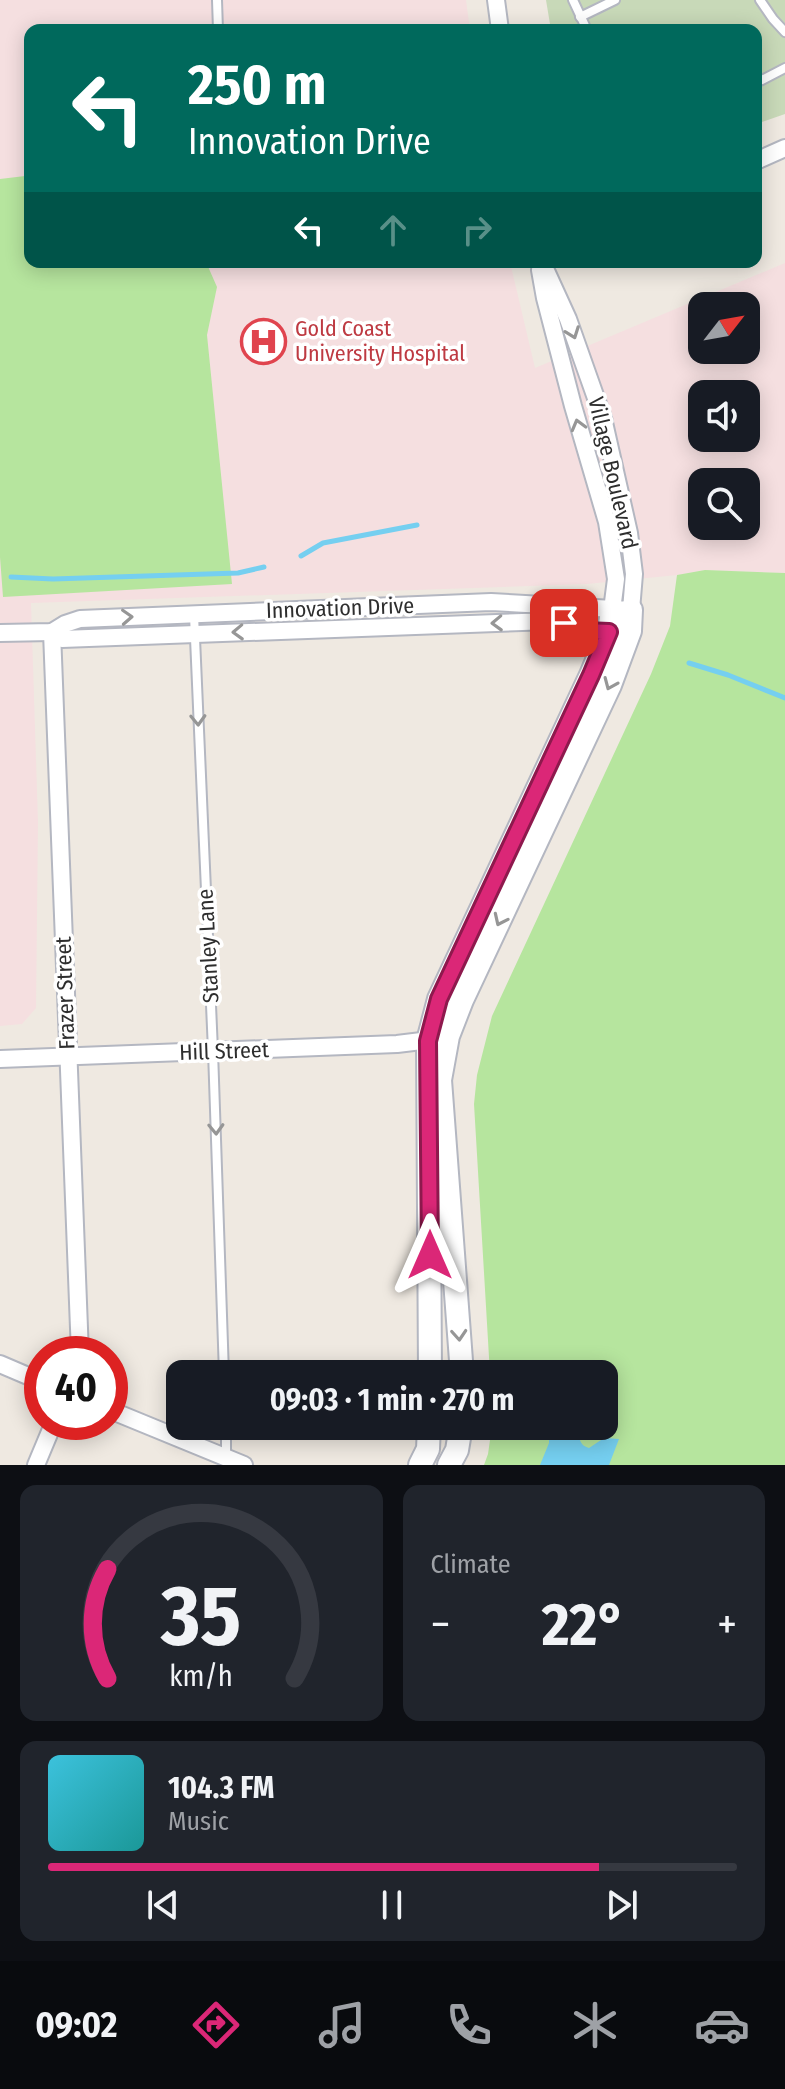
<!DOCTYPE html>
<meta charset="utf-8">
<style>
:root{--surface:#171b24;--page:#20242c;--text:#f1f3f6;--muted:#9ea1a6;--line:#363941;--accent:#db2777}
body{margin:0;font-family:"Fira Sans Condensed",sans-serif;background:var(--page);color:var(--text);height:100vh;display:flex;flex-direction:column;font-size:30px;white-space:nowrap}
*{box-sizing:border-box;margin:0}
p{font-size:26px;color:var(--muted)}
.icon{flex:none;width:44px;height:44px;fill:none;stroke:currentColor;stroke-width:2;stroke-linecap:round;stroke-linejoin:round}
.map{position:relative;height:1465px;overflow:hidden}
.panel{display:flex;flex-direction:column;gap:20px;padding:20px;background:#0d0f14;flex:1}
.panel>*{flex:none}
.hud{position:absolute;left:24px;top:24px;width:738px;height:244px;border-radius:16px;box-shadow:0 4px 20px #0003;background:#00695c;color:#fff;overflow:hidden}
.needle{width:52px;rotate:59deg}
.buttons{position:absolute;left:688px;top:292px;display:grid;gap:16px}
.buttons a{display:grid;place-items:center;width:72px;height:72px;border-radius:16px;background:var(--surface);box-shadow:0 4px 20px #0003;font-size:40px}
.speed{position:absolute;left:24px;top:1336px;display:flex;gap:16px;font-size:40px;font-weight:700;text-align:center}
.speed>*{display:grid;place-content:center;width:104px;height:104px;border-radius:50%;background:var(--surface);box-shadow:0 4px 20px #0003;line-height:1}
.speed .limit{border:12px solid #d22;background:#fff;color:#111}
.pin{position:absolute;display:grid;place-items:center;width:68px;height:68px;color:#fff;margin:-34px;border-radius:16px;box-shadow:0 4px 12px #0006}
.me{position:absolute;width:88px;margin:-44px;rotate:0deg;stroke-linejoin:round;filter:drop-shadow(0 0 6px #0008)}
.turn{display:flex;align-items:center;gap:28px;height:168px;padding:0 32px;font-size:36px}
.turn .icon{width:104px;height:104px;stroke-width:2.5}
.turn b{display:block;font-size:56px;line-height:68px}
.lanes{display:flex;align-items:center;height:76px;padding:0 32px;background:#0003;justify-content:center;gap:40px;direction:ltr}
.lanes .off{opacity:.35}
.big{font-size:60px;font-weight:700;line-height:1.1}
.panel .widget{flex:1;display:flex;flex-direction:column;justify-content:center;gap:12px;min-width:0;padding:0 28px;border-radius:16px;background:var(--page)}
.panel .dial{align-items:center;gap:0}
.dial svg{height:208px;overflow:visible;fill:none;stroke:var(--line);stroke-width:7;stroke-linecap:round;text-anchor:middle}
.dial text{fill:var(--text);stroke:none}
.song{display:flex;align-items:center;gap:24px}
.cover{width:96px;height:96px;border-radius:12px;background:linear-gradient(135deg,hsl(190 70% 55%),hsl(180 70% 35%))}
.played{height:8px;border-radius:4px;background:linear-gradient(90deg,var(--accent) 80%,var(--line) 80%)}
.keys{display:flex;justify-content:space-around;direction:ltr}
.heat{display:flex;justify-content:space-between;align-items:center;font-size:44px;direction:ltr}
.panel .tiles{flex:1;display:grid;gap:20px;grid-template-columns:1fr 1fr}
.widget:last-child{grid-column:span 2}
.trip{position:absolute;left:166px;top:1360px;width:452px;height:80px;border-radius:16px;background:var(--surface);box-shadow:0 4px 20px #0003;font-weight:700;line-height:80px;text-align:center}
.dock{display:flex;height:128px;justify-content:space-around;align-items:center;background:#090b0e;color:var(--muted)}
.dock .icon{width:56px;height:56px}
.dock .on{color:var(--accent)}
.dock b{font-size:36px;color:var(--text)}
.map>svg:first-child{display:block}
.medical{fill:#f5dfe0;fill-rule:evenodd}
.green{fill:#b6e59e}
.cemetery{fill:#c8d9b8}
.water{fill:#75cff0}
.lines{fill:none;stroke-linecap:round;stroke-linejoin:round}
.stream{stroke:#75cff0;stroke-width:5}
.lane-casing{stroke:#b4b7c1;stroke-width:12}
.street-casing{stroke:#b4b7c1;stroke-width:20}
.secondary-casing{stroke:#b4b7c1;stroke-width:26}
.lane{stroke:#fff;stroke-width:8}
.street{stroke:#fff;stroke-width:16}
.secondary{stroke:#fff;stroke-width:22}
.oneway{stroke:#969696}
.route-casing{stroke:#8e194d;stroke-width:20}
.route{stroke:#db2777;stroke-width:14}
.labels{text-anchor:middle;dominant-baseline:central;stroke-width:7;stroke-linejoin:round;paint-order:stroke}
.health-label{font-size:22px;fill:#be3a42;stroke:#fff;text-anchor:start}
.street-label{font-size:22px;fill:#2e2e2e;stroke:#fff}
</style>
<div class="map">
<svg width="785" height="1465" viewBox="0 0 785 1465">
<rect width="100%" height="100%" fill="#efe9e1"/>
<path class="medical" d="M0,0h466l4,30h-440v232h480l25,106 250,-105v310l-80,-3 -28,5 -90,9 -556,19 7,219 -2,186 -14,16 -22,2zM702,306h44v44h-44zM702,394h44v44h-44zM702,482h44v44h-44z"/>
<g class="green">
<path d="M27,147h3v115h176l11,25 -10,48 25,249 -229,13 -3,-40v-378l25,-3z"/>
<path d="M705,570l80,3v892h-301l4,-11 4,-28h112v-52h-114l-16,-270 3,-29 15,-59 159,-342 19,-48 7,-51z"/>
</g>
<path class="cemetery" d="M546,0h239v114l-29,10v-94h-205z"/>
<path class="water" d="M549,1426h30c0,10 -1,19 10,22l15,-10 15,1 -10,26h-69l9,-22z"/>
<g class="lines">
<g class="stream">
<path d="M301,556l22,-13 94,-18"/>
<path d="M11,577l42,2 185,-6 26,-6"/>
<path d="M689,663l39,12 57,23"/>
</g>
<defs>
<g id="lane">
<path d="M217,0l1,30"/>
<path d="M573,0l14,30"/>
<path d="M760,0l13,19 12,13"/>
<path d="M580,17l35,-17"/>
<path d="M756,83l29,-15"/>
<path d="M194,615l19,436 11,323"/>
<path d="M226,1426v31"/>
</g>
<g id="street">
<path d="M496,0l4,30"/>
<path d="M756,161l29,-13"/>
<path d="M540,270l5,28 28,108 34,116 9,57 -4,31"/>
<path d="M52,632l28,722"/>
<path d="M52,632l10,7 489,-18 34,10 33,1"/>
<path d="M0,633l52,-1 13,-8 15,-5 411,-17 140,8 3,-36 -5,-41 -26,-115 -35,-99 -26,-57"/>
<path d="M0,1059l397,-15 41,-5"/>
<path d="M0,1364l42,18"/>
<path d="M110,1410l134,55"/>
<path d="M36,1465l18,-43"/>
</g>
<g id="secondary">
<path d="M430,1374l-2,-333 11,-42 152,-324 18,-43 3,-22"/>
<path d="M462,1374l-22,-294 8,-44 14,-36 148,-315 20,-54 1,-21"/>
<path d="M420,1465l8,-16 1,-23"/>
<path d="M449,1465l8,-15 4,-24"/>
</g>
</defs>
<use href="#lane" class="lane-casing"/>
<use href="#street" class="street-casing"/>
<use href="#secondary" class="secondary-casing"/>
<use href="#lane" class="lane"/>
<use href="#street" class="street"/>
<use href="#secondary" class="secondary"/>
</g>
<defs><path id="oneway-chevron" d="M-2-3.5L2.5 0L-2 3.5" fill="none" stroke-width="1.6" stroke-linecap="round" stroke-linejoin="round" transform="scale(2)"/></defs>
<g class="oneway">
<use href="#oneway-chevron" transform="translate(573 333) rotate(70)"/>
<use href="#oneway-chevron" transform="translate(578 425) rotate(-105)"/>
<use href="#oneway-chevron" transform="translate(127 617) rotate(-3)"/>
<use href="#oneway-chevron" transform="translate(497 623) rotate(178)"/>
<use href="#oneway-chevron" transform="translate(238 632) rotate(178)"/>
<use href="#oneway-chevron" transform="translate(610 684) rotate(113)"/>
<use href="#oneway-chevron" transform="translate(198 720) rotate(88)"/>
<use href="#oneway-chevron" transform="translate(500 920) rotate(115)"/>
<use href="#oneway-chevron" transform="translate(216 1129) rotate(88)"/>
<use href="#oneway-chevron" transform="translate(459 1335) rotate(86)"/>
</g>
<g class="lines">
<defs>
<path id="route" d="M430,1255l-2,-214 11,-42 152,-324 18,-43 -24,-1 -21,-8"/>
</defs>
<use href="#route" class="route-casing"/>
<use href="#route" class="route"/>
</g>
<defs>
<symbol id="hospital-ring" viewBox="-11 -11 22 22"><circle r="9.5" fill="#fff" stroke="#e0444e" stroke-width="1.5"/><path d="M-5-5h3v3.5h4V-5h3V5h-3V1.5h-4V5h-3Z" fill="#e0444e"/></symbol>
</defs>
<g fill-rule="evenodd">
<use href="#hospital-ring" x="238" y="316" width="51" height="51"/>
</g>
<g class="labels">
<g class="health-label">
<text x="295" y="328">Gold Coast<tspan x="295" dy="25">University Hospital</tspan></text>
</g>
<g class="street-label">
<text transform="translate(613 473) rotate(77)">Village Boulevard</text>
<text transform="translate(340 608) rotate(-2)">Innovation Drive</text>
<text transform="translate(208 946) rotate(-93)">Stanley Lane</text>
<text transform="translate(65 993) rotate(-92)">Frazer Street</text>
<text transform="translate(224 1051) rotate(-2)">Hill Street</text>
</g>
</g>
</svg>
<div class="buttons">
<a><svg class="needle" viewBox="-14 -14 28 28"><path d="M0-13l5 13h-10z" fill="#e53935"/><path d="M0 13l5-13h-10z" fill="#9ea1a6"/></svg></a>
<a><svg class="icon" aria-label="sound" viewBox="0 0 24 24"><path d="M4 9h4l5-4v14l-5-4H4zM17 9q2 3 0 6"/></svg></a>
<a><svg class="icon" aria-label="search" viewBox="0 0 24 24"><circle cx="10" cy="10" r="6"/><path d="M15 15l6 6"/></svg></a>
</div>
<div class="speed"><div class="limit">40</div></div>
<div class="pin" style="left:564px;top:623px;background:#d93025"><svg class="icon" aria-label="arrive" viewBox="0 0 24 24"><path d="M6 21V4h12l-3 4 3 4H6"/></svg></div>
<svg class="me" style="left:430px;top:1255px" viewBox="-20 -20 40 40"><path d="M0-17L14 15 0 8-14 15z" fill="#db2777" stroke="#fff" stroke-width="4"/></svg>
<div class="trip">09:03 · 1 min · 270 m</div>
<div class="hud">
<div class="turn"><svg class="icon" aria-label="left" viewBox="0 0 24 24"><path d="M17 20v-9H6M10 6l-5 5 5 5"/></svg><div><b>250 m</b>Innovation Drive</div></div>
<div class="lanes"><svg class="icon" aria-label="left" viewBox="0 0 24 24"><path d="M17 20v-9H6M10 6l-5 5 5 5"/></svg><svg class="icon off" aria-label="ahead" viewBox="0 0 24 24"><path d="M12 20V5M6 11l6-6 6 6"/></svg><svg class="icon off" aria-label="right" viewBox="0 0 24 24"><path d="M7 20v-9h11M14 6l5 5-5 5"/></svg></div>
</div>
</div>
<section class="panel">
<div class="tiles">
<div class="widget dial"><svg viewBox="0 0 100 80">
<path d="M14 69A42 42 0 1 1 86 69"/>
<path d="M14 69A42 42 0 0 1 14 27" stroke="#db2777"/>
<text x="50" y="56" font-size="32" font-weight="700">35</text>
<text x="50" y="72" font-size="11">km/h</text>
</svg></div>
<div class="widget"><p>Climate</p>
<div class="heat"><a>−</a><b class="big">22°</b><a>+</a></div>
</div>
<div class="widget">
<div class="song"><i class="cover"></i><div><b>104.3 FM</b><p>Music</p></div></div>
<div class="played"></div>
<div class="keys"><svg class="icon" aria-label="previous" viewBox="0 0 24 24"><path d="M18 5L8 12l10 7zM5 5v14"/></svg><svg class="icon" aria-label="pause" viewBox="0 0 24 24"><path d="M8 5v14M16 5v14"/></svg><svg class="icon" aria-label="next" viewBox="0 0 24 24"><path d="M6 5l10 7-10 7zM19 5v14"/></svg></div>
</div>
</div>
</section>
<nav class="dock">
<b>09:02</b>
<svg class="icon on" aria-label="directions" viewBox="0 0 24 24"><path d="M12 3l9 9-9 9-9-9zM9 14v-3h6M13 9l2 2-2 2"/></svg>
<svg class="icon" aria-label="music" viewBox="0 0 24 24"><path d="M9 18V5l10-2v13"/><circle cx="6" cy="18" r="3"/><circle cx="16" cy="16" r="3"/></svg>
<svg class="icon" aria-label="phone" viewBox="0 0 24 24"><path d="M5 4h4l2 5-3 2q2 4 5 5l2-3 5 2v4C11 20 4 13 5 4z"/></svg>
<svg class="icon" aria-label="climate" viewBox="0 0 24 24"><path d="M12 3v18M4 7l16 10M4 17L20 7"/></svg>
<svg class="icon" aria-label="car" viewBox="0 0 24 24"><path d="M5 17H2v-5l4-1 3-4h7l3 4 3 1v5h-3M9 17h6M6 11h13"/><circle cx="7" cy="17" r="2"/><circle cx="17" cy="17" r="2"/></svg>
</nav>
